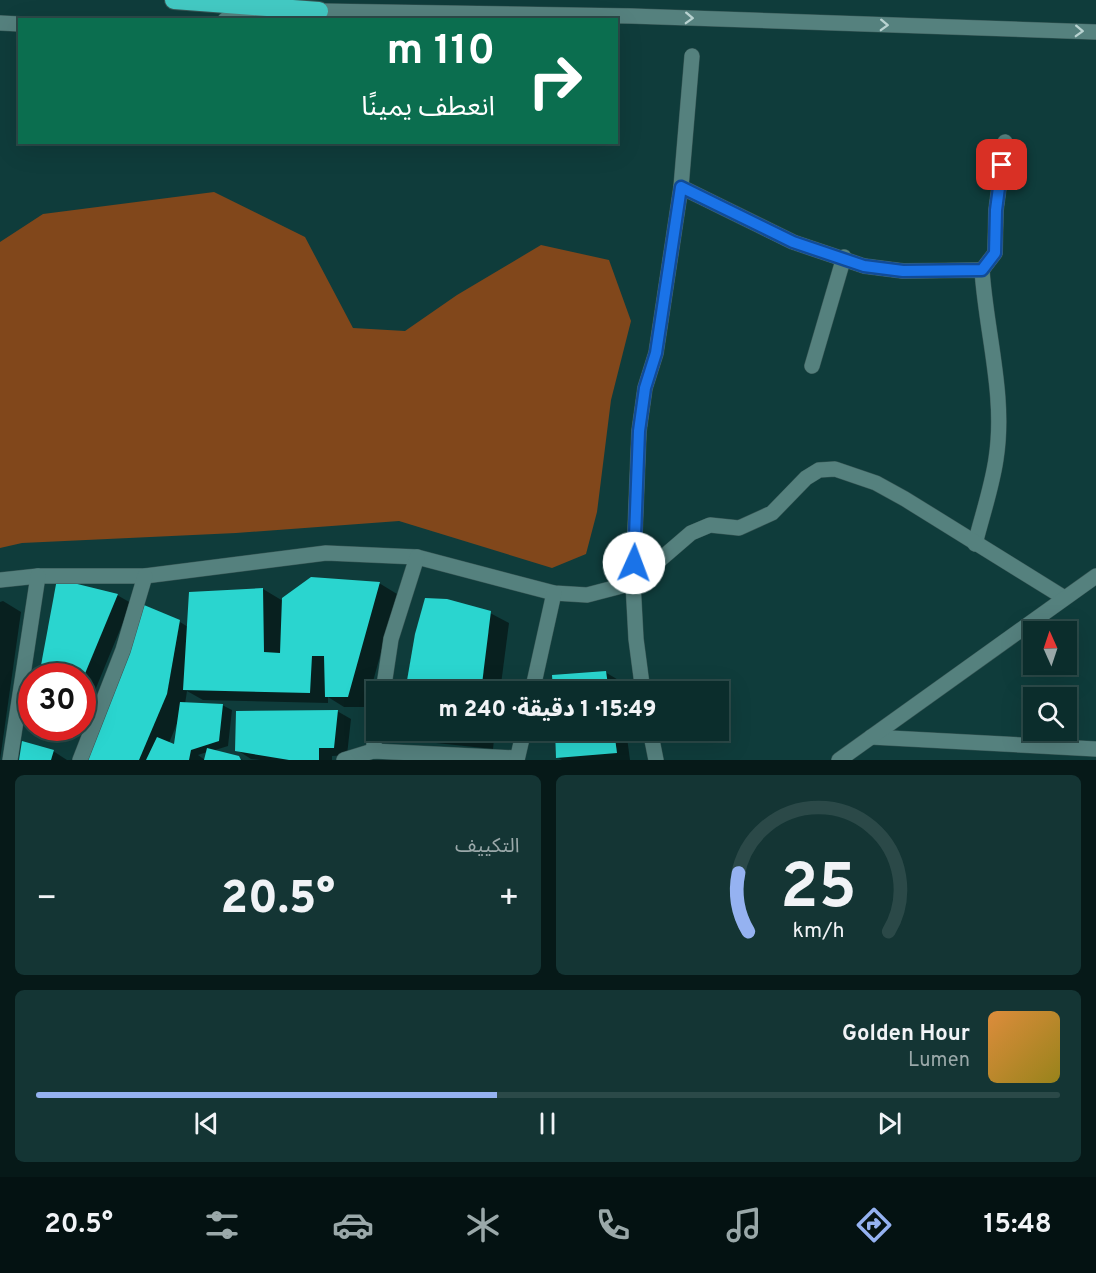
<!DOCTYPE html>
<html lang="ar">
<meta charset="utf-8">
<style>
:root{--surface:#0b2d2c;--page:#143534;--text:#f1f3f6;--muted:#9aa8a9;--line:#2b4948;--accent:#95b2f1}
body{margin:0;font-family:Overpass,"Noto Sans Arabic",sans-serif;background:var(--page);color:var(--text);direction:rtl;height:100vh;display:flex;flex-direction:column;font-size:22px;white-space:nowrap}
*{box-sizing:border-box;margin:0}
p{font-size:20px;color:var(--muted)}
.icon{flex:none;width:33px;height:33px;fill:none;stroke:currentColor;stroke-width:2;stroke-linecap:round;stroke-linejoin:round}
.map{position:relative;height:760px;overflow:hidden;direction:ltr}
.details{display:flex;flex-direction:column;gap:15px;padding:15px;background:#061918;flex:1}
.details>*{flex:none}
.hud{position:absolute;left:18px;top:18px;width:600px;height:126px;border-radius:0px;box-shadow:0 6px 24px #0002,0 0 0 2px var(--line);direction:rtl;background:#0b6e4f;color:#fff;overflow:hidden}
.needle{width:39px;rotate:357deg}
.buttons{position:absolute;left:1023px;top:621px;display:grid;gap:12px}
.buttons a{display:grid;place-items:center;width:54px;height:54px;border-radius:0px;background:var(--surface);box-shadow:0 6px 24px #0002,0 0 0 2px var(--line);font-size:30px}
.speed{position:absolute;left:18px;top:663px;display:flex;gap:12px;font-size:30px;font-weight:700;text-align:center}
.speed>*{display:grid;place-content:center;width:78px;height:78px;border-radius:50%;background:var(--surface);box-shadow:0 6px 24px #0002,0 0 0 2px var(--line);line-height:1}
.speed .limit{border:9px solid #d22;background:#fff;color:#111}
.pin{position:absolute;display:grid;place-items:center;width:51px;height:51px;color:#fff;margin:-26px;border-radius:12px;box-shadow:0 3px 9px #0006}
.me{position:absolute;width:66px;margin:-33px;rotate:2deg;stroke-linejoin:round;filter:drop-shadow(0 0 4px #0008)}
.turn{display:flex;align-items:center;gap:21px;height:126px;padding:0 24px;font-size:27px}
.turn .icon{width:78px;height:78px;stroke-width:2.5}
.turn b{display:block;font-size:42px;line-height:51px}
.big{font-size:45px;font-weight:800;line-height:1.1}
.details .widget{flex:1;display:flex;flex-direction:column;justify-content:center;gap:9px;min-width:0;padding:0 21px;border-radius:9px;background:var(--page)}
.details .dial{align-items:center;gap:0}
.dial svg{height:156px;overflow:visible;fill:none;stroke:var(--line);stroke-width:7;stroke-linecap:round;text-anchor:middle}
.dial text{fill:var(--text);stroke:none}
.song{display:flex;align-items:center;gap:18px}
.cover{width:72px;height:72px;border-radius:9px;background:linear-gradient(135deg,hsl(30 70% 55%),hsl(50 70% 35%))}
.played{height:6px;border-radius:3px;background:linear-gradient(90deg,var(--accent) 45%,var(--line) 45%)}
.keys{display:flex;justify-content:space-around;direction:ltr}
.heat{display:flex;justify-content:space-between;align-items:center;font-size:33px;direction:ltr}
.details .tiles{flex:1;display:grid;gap:15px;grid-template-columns:1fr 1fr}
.widget:last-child{grid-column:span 2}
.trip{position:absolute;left:366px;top:681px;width:363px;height:60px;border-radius:0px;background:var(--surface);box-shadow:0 6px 24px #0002,0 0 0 2px var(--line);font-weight:800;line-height:60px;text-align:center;direction:rtl}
.menu{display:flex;height:96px;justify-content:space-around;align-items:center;background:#041212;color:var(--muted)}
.menu .icon{width:42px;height:42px}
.menu .on{color:var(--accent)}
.menu b{font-size:27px;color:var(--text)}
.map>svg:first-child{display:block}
.green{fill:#81471b}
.shadow{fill:#0007;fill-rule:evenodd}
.building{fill:#2ad5cf}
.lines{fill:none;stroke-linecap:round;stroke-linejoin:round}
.street-casing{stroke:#385756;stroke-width:16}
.secondary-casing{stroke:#385756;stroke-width:16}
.highway-casing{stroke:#385756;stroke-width:20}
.street{stroke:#55817e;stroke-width:15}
.secondary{stroke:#55817e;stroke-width:15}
.highway{stroke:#43c9c3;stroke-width:18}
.oneway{stroke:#b8d2d0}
.route-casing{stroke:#114b97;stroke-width:15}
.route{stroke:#1a73e8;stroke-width:10}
</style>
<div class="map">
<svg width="1096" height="760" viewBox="0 0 1096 760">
<rect width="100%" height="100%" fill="#0f3c3b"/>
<path class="green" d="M214,192l91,45 48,91 52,3 52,-36 84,-50 68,15 22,61 -20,79 -14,112 -11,42 -34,14 -153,-47 -163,12 -214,10 -22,5v-306l43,-28z"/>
<g class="shadow">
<path d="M58,581l59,14 14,8 -49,119v-46h-41z"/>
<path d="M379,583l18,11 -31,113h-22l-16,-10v6l-125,-3 -16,-9 -2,13 37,1 10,5 -4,36 -16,5 31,9h-157l94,-138 8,5 75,-38 20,12zM178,721l-2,25 -7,-3zM207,752l-2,8 -7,-5z"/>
<path d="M3,601l18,11 -21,148v-158z"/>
<path d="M490,613l19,10 -9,69h-94z"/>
<path d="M605,672l15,9 1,11h-66z"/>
<path d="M337,711l14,8 -4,36 -15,1v4h-72l-9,-1 -14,-9z"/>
<path d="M399,730h96l-2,19 -76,-8z"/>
<path d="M556,730h70l4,30h-68l-5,-3z"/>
<path d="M53,751l14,9h-47z"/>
</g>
<g class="building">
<path d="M311,577l69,5 -32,115h-23l-1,-41h-12l-2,37 -127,-3 6,-98 74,-4 1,64 16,1 2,-55z"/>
<path d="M57,579l61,15 -34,82h-45z"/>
<path d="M425,598l22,1 44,12 -10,81h-76l10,-58z"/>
<path d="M144,605l36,15 -13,74 -28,66h-54z"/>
<path d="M606,671l3,21h-56l-1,-17z"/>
<path d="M180,702l43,2 -4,37 -28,9 -2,10h-43l11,-23 17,7z"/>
<path d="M338,710l-4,38h-15v12h-30l-54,-9 1,-40z"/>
<path d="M402,730h74l-1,9z"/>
<path d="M555,730h59l3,23 -61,5z"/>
<path d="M22,741l32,9 -3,10h-32z"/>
<path d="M207,748l32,8 2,4h-37z"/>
</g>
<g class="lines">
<defs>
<g id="street">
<path d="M225,20l62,-6"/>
<path d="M0,23l20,1"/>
<path d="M681,187l112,55 71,24 39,5 79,-1c4,62 24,126 14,189 -4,28 -14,57 -21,85"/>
<path d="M982,270l13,-17 1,-43 9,-68"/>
<path d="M812,366l32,-109"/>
<path d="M0,580l38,-4h107l181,-23 91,4 137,36 33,2 46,-12 58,-50 19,-8 29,3 33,-15 34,-35 13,-8 16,-1 41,14 29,16 158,98"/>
<path d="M383,692l8,-53 26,-82"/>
<path d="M532,692l22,-99"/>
<path d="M643,692l-7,-53 -3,-56 6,-152 6,-43 11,-35 25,-166 11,-131"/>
<path d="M650,730l6,30"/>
<path d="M871,737l225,12"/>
<path d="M373,751l3,-21"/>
<path d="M10,760l28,-184"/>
<path d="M80,760l43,-110 22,-74"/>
<path d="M344,760l29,-9 144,7"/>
<path d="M517,760l7,-30"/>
<path d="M839,760l257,-184"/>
</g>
<path id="secondary" d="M319,11l312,5 465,16"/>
<path id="highway" d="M174,0l145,11"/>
</defs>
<use href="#street" class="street-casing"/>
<use href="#secondary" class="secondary-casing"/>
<use href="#highway" class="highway-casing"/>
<use href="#street" class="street"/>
<use href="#secondary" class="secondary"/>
<use href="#highway" class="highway"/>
</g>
<defs><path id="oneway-chevron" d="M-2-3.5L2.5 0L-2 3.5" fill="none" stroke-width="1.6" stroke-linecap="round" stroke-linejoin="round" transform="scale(1.5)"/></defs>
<g class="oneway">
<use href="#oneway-chevron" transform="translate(689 18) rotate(2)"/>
<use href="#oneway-chevron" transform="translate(884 25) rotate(2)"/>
<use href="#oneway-chevron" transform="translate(1079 31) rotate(2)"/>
</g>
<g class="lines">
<defs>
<path id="route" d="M634,563l5,-132 6,-43 11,-35 25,-166 112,55 71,24 39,5 79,-1 13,-17 1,-43 6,-45"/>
</defs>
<use href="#route" class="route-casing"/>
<use href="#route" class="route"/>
</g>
</svg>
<div class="buttons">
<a><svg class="needle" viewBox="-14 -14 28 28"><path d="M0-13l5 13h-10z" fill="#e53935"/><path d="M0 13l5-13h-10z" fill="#9aa8a9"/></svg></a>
<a><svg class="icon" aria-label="search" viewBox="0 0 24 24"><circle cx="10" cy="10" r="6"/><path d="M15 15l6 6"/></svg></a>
</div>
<div class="speed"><div class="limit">30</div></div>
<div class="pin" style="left:1002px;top:165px;background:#d93025"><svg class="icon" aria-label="arrive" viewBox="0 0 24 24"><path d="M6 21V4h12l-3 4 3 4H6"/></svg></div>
<svg class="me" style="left:634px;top:563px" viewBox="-20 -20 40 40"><circle r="19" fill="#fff"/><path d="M0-13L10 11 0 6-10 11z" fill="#1a73e8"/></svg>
<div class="trip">15:49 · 1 دقيقة · 240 m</div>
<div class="hud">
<div class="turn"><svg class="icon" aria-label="right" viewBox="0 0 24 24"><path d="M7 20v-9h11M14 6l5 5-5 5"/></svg><div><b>110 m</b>انعطف يمينًا</div></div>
</div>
</div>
<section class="details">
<div class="tiles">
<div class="widget dial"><svg viewBox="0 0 100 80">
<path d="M14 69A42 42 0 1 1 86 69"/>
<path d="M14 69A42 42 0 0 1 9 39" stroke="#95b2f1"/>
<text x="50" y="56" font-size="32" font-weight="700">25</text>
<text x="50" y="72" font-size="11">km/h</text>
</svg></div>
<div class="widget"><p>التكييف</p>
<div class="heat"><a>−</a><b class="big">20.5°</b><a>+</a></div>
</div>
<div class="widget">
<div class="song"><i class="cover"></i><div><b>Golden Hour</b><p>Lumen</p></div></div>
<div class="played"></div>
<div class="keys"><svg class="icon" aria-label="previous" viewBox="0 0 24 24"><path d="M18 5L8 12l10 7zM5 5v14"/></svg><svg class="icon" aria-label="pause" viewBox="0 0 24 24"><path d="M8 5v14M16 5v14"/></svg><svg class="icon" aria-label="next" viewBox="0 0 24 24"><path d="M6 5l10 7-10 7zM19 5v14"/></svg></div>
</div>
</div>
</section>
<nav class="menu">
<b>15:48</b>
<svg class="icon on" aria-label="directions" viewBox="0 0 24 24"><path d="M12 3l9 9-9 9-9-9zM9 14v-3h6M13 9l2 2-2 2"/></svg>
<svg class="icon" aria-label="music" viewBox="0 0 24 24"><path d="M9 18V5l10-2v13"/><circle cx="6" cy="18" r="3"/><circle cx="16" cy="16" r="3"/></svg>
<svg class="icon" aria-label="phone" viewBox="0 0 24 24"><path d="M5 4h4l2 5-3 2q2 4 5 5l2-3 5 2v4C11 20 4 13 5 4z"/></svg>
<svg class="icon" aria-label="climate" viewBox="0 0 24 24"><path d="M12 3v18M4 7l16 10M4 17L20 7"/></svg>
<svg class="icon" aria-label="car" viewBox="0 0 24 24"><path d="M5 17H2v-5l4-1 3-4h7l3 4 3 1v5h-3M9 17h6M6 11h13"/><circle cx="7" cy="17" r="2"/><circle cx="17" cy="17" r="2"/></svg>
<svg class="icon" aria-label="filters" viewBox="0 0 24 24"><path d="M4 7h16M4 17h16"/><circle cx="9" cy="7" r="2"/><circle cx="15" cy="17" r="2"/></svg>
<b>20.5°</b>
</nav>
